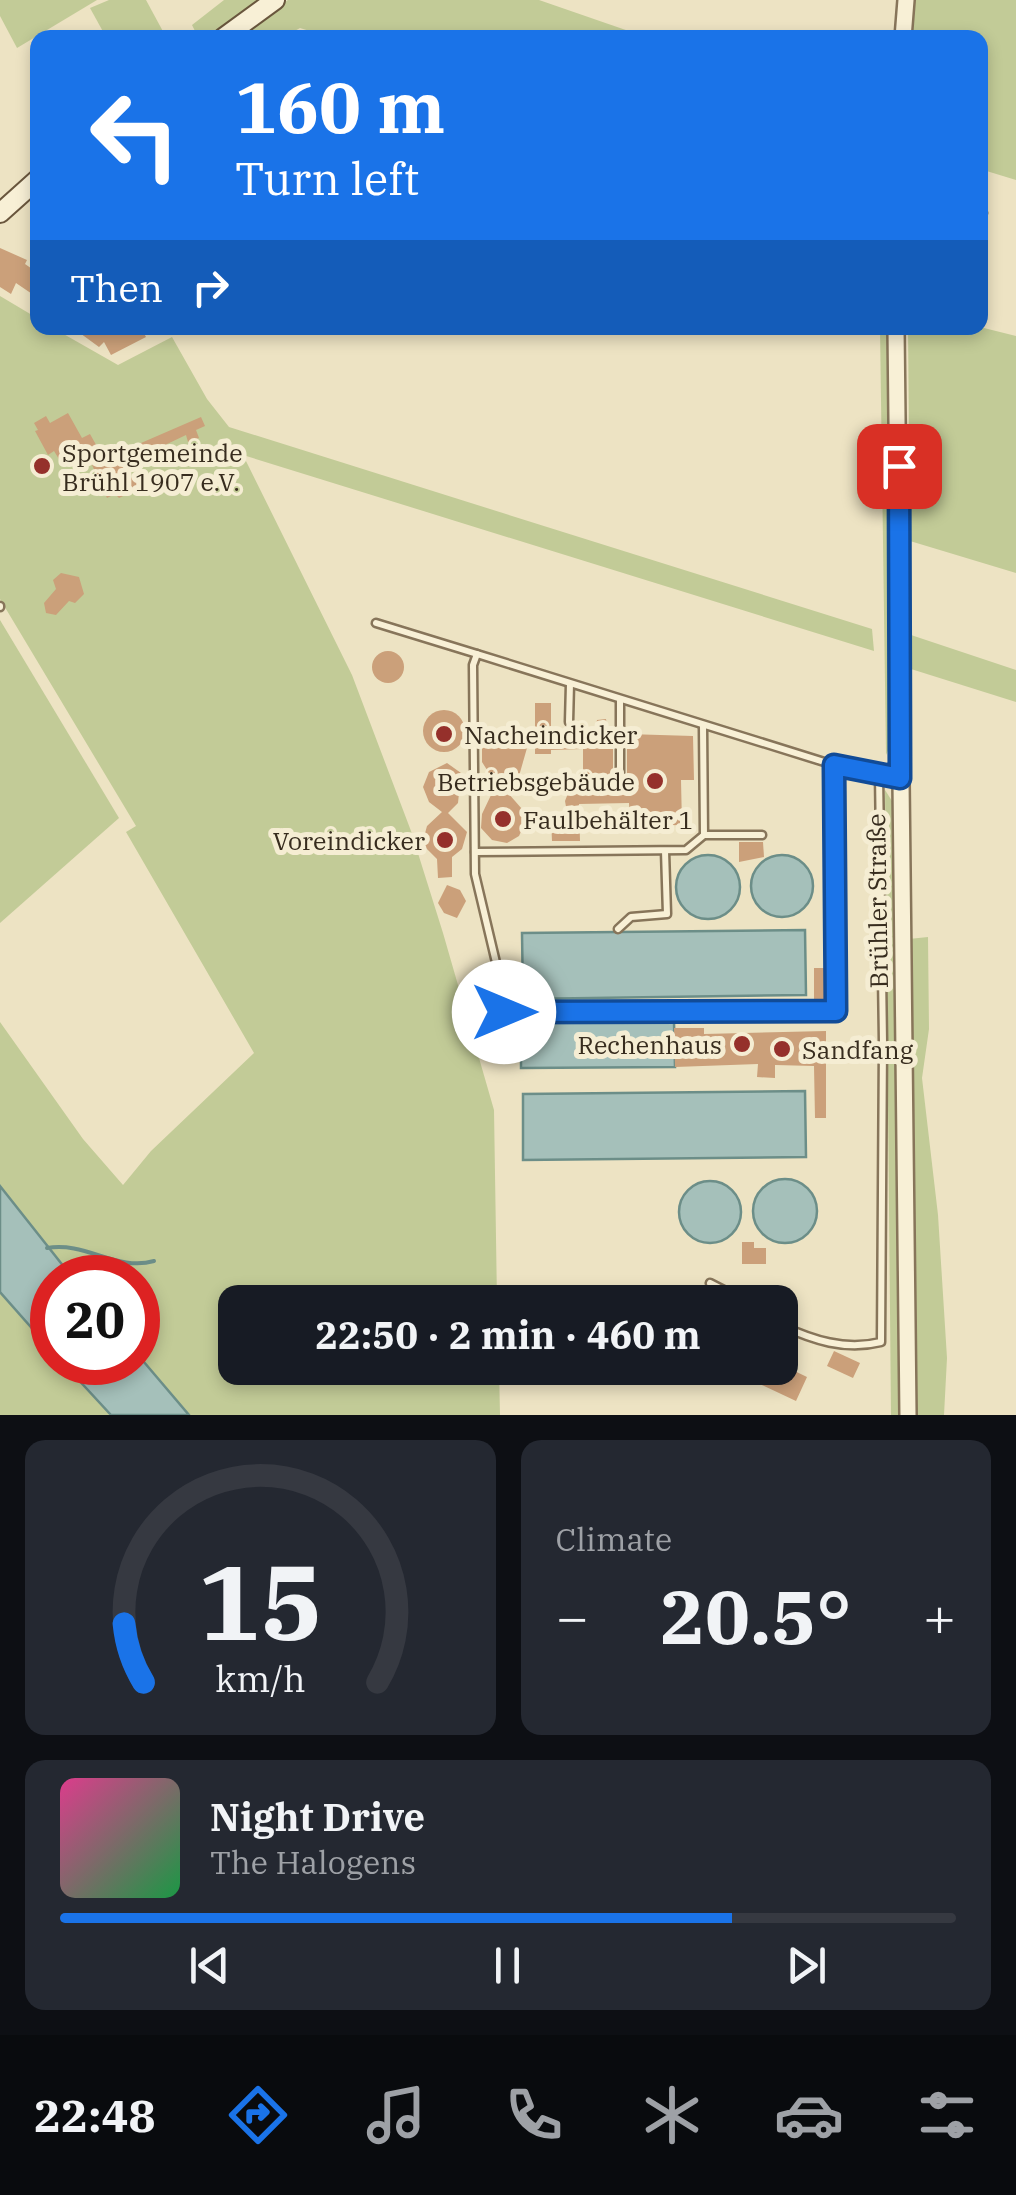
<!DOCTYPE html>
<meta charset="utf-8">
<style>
:root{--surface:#171b24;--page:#242831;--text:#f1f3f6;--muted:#9ea1a6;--line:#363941;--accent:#1a73e8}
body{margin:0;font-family:"IBM Plex Serif",serif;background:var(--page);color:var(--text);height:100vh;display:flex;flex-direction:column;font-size:38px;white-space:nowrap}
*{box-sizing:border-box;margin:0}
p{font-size:32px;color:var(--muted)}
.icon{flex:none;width:55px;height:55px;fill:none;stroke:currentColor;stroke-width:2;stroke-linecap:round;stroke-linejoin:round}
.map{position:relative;height:1415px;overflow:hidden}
.drawer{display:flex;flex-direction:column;gap:25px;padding:25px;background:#0d0f14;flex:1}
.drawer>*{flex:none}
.banner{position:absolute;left:30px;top:30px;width:958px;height:305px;border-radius:20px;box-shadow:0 5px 15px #0003;background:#1a73e8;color:#fff;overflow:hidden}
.speed{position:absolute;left:30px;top:1255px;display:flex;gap:20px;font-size:50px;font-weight:700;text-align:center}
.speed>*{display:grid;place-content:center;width:130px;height:130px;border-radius:50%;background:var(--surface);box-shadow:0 5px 15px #0003;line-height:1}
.speed .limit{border:15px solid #d22;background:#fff;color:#111}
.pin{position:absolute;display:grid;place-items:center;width:85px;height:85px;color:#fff;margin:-42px;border-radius:20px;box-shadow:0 5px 15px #0006}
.me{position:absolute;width:110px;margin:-55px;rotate:90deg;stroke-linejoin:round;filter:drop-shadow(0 0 8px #0008)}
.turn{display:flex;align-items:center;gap:35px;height:210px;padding:0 40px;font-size:45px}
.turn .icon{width:130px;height:130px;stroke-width:2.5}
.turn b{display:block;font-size:70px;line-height:85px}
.then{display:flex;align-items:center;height:95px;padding:0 40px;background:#0003;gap:20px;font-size:38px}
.big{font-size:75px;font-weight:700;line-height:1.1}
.drawer .card{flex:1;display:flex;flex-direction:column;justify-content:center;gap:15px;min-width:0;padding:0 35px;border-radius:20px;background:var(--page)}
.drawer .dial{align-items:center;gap:0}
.dial svg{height:260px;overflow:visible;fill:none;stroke:var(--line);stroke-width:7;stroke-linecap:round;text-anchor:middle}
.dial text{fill:var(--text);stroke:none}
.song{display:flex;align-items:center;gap:30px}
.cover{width:120px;height:120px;border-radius:15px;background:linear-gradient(135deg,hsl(330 70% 55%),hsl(140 70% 35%))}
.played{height:10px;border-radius:5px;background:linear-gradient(90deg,var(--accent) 75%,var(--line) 75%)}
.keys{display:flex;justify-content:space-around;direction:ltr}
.heat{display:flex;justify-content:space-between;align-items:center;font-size:55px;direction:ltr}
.drawer .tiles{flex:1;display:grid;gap:25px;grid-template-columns:1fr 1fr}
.card:last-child{grid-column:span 2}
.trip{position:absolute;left:218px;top:1285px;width:580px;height:100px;border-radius:20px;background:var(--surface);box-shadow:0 5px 15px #0003;font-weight:700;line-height:100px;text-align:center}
.tabs{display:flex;height:160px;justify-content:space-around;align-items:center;background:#090b0e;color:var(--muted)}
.tabs .icon{width:70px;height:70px}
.tabs .active{color:var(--accent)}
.tabs b{font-size:45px;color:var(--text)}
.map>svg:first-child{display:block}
.green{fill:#c2cb97;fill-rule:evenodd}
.water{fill:#a5c0ba;stroke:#6c8e88;stroke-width:2.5}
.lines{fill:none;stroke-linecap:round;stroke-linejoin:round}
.stream{stroke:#6c8e88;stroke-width:4}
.building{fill:#cba07a}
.service-casing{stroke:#87755a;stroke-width:11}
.tertiary-casing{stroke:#87755a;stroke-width:20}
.secondary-casing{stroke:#69563d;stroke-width:22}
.service{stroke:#f8f0d6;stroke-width:6}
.tertiary{stroke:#f8f0d6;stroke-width:15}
.secondary{stroke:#f8f0d6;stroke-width:18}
.route-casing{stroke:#114b97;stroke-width:25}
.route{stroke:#1a73e8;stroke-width:18}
.poi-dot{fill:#95302b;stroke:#f5edd3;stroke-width:4}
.labels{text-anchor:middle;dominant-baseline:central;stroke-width:10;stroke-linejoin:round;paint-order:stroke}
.poi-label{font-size:25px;fill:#372c1e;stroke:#f5edd3;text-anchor:start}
.street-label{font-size:25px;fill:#372c1e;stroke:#f5edd3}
</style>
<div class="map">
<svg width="1016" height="1415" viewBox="0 0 1016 1415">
<rect width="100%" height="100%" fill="#ede3c3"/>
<g class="green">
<path d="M0,0h97l-80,48 -17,-32z"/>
<path d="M109,0h37l20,37h-60l-16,-29z"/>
<path d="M224,0h40l-52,37 -21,1 4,-7 -3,-6z"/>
<path d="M288,0h251l107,37 -314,1 -32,-10 -16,9h-50z"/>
<path d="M914,0h102v180l-36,-11v-131h-69z"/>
<path d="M0,296l37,22 1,10h15l65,37 54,-28 35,62 22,28 643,202 2,22 -631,-196 109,220 59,156 32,102 51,177 3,192h-262v66h264l1,47h-500v-393l83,117 40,46 28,-34 103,-98 -128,-221 10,-6 -136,-227zM52,1278h86v84h-86z"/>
<path d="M980,327l36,9v237l-106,-32 -2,-213z"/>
<path d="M880,328h10l4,307 -3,109 -5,11z"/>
<path d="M0,620l119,198 -119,105z"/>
<path d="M911,635l105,35v32l-105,-33z"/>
<path d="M885,790l7,11 7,227 3,387h-11z"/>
<path d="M928,937l1,92 -7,49 16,137 9,143 -3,57h-29l-1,-307 -5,-169z"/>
</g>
<g class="water">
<circle cx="782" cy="886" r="31"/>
<circle cx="708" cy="887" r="32"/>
<path d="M805,930l1,65 -283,4 -1,-66z"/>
<path d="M674,1022l1,45 -154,1v-45z"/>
<path d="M805,1091l1,66 -283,3v-66z"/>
<circle cx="785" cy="1211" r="32"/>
<circle cx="710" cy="1212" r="31"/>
<path d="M0,1186l72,91 -20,1v73l-52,-59z"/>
<path d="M138,1355l51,60h-78l-48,-52 75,-1z"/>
</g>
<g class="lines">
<path class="stream" d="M47,1248c39,-7 70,24 107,13"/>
</g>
<g class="building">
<path d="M0,248l27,12 -2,4 13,9v25l-22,-15 -5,11 -11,-7z"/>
<path d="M73,328h68l5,9 -35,18 -7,-13 -5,5z"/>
<path d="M68,413l14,25 8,-4 14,25 97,-42 4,9 -9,4 3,8 -11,4 -2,-7 -42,20 2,5 -23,12 21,14 -25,12 -4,-4 -8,4 -19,-42 -16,8 -2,-4 -8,4 -8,-13 -6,4 -13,-24 3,-1 -4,-7 12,-7 4,7z"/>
<path d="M61,573l18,4 5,17 -9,9 -6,-2 -13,14 -10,-2 -2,-10 12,-14 -3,-9z"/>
<circle cx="388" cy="667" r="16"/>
<path d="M535,703h16v32l43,-1 3,-14 9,-1 2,15h5v42l6,6 8,-6v-42l66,2 1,44h-13l1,45 -52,1 -1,-23 -50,1 1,37h-28l-1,-22 17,-1 -3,-17 7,-18h11v-34l-32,1v4h-16z"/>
<circle cx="444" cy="731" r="21"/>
<path d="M496,732l15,1 16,15 -8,28h21l1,13 -33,4 14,16 3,14 -6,13 -12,7 -15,-3 -11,-12 1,-14 10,-21h-11v-12h13l-12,-19v-15z"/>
<path d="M447,763l14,10 -1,19 7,-11v12h-8l-1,10 -10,10 19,19 -5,17 -10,8v20l-14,1 -1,-19 -11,-11 -2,-11 3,-11 15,-14 -13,-10 -6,-15 6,-15z"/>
<path d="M739,842h24l1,15 -25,5z"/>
<path d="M447,885l13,5 6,11 -9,17 -13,-5 -6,-10z"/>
<rect x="814" y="968" width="11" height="32"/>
<path d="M674,1028h30v6l122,-3v87h-11l-1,-52 -39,-1v13l-18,-1 1,-13 -83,3z"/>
<path d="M742,1242h12v6h12v16h-24z"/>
<path d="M834,1351l26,12 -7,15 -26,-12z"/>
<path d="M780,1364l27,13 -11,24 -70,-33h54z"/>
</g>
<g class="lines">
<defs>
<g id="service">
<path d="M980,211l3,2"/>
<path d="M0,606v1"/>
<path d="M376,623l101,31"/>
<path d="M620,700v75"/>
<path d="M569,722l1,-38"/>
<path d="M834,765l2,246 -332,1 -1,-20 -28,-118 -2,-209 4,-11 357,111 64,13"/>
<path d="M704,835h58"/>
<path d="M475,852l211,-2 18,-15 -1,-109"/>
<path d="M618,929l13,-12 36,-3 -2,-63"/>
<path d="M710,1283l37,19"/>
<path d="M780,1325c33,15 65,26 101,17l2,-300 -4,-267"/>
</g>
<g id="tertiary">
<path d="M903,38l3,-38"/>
<path d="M896,328l12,1087"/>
</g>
<g id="secondary">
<path d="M223,38l52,-38"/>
<path d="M0,213l38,-34"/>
</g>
</defs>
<use href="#service" class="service-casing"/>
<use href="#tertiary" class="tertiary-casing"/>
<use href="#secondary" class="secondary-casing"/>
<use href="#service" class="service"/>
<use href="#tertiary" class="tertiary"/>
<use href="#secondary" class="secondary"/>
</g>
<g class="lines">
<defs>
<path id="route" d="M504,1012l332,-1 -2,-246 66,13 -1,-312"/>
</defs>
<use href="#route" class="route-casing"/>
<use href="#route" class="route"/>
</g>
<g class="poi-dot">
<circle cx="42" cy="466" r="10"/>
<circle cx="444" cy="734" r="10"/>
<circle cx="655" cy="781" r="10"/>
<circle cx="503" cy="819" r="10"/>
<circle cx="445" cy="840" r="10"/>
<circle cx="742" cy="1044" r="10"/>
<circle cx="782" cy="1049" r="10"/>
</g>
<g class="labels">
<g class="poi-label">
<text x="62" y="452">Sportgemeinde<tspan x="62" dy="29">Brühl 1907 e.V.</tspan></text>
<text x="464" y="734">Nacheindicker</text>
<text x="635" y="781" text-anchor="end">Betriebsgebäude</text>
<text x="523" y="819">Faulbehälter 1</text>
<text x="425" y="840" text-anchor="end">Voreindicker</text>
<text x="722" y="1044" text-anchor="end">Rechenhaus</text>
<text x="802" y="1049">Sandfang</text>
</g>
<g class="street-label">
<text transform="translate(877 901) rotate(-91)">Brühler Straße</text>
</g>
</g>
</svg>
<div class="speed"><div class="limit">20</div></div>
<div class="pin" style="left:899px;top:466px;background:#d93025"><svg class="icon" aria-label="arrive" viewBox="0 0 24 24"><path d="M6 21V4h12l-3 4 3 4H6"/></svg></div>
<svg class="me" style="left:504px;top:1012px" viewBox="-20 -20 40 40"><circle r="19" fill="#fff"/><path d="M0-13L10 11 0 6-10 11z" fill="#1a73e8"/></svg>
<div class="trip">22:50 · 2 min · 460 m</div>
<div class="banner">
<div class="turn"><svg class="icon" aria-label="left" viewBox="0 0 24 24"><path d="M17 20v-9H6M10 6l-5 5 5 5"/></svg><div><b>160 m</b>Turn left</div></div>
<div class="then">Then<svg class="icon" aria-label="right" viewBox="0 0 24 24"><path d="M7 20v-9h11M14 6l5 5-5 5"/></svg></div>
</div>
</div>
<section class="drawer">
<div class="tiles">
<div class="card dial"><svg viewBox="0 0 100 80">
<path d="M14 69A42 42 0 1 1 86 69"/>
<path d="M14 69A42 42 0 0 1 8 51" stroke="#1a73e8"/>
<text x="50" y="56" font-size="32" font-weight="700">15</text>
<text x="50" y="72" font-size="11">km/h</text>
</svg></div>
<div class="card"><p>Climate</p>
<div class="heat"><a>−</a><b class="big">20.5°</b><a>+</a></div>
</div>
<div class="card">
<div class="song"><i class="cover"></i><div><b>Night Drive</b><p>The Halogens</p></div></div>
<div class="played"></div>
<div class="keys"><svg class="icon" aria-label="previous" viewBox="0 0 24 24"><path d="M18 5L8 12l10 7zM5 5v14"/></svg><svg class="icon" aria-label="pause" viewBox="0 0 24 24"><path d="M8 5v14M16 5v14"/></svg><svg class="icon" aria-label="next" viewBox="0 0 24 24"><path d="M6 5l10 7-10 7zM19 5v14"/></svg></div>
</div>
</div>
</section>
<nav class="tabs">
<b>22:48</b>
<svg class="icon active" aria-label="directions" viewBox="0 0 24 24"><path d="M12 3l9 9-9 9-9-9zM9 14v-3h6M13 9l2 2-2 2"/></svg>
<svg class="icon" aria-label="music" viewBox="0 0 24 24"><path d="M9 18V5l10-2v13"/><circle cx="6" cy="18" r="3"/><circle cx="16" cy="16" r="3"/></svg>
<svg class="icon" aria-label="phone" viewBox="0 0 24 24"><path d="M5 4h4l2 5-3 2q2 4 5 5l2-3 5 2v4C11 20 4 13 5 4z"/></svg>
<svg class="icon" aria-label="climate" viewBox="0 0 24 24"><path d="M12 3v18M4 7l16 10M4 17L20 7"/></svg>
<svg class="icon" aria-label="car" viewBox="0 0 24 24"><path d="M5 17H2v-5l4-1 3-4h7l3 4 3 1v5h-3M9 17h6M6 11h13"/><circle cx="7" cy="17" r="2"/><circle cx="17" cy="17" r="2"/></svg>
<svg class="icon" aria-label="filters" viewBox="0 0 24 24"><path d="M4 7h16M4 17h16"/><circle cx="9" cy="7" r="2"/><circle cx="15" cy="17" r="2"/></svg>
</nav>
